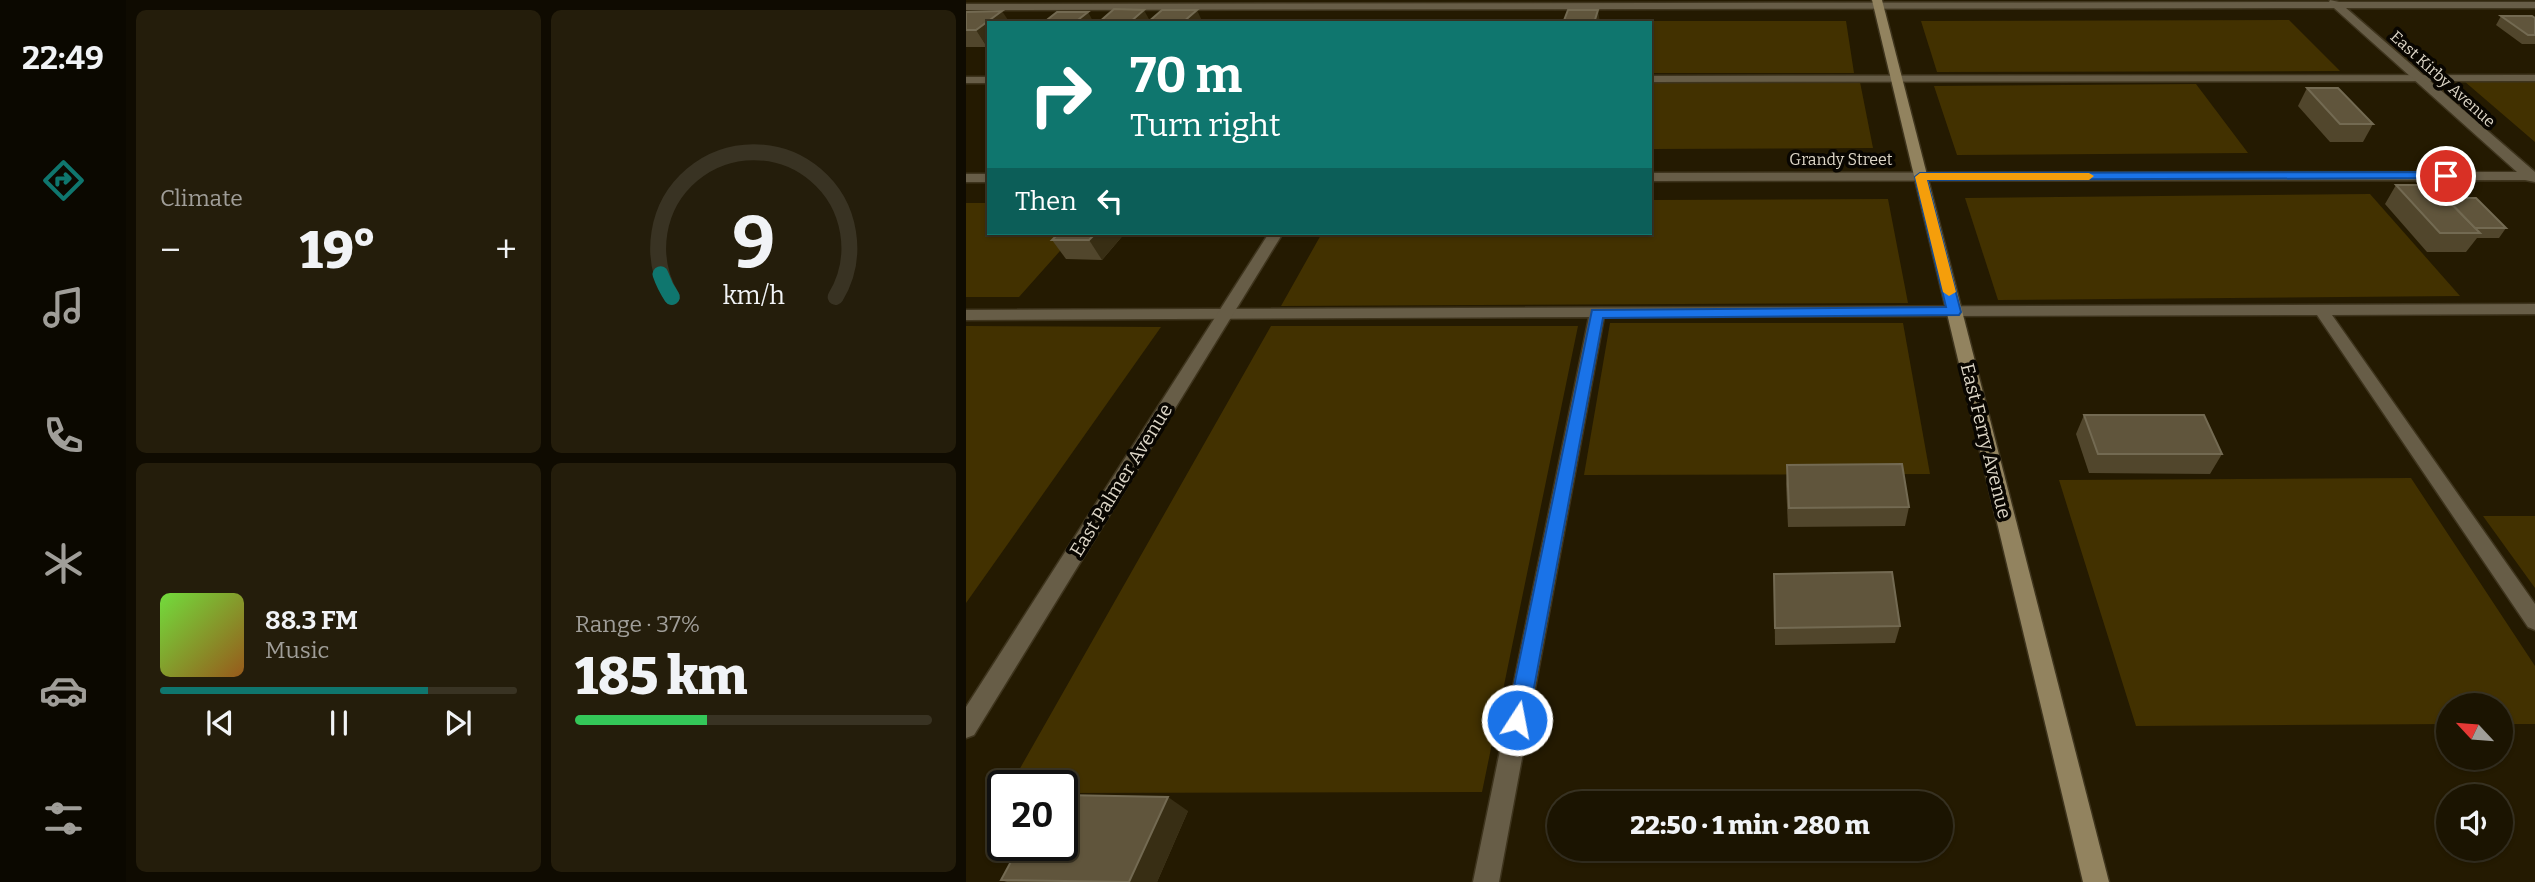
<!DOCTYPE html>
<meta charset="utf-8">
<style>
:root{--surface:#1b1401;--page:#241d0b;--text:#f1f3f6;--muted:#a09e99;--line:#393323;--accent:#0f766e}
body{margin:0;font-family:Bitter,serif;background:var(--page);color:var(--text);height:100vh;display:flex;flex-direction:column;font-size:26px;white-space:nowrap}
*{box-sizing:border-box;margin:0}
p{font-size:23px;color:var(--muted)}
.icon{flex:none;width:38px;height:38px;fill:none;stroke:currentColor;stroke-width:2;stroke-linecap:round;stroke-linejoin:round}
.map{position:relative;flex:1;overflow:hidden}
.details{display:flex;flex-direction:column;gap:10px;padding:10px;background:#0f0b01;width:840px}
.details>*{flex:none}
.banner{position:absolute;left:21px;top:21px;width:665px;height:214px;border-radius:0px;box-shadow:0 2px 5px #0004,0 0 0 2px var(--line);background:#0f766e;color:#fff;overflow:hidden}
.needle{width:46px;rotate:296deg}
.fabs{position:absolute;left:1470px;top:693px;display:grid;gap:14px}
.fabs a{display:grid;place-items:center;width:77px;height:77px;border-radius:50%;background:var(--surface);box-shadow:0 2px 5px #0004,0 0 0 2px var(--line);font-size:35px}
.speed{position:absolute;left:21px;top:770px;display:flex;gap:14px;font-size:35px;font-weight:700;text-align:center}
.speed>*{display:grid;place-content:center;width:91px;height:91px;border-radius:50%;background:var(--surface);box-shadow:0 2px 5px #0004,0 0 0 2px var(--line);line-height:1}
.speed .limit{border:4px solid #111;border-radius:10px;background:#fff;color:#111}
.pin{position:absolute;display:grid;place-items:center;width:60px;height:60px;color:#fff;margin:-30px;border:4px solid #fff;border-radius:50%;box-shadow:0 2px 7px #0007}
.me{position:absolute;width:77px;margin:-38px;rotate:11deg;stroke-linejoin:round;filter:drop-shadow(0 0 5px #0008)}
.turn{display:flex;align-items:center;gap:24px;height:147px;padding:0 28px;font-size:32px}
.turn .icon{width:91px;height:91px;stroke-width:2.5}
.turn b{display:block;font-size:49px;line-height:60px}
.then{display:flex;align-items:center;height:66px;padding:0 28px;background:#0003;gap:14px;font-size:26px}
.big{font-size:52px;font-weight:800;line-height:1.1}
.details .widget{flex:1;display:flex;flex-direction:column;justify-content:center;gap:10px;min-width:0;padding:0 24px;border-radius:10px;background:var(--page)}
.details .dial{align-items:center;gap:0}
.dial svg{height:182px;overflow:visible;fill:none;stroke:var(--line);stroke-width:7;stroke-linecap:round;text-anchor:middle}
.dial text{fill:var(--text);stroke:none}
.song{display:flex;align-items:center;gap:21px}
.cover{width:84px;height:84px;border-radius:10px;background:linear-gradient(135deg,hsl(100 70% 55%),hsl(30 70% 35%))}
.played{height:7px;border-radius:4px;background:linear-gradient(90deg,var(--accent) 75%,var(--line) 75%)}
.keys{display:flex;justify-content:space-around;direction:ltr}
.heat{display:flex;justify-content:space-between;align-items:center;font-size:38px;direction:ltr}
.charge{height:10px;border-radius:5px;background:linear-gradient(90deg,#34c759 37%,var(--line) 0)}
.details .tiles{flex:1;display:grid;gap:10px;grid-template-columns:repeat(2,1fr)}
.trip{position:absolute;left:581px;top:791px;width:406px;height:70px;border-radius:35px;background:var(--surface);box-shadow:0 2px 5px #0004,0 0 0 2px var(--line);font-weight:800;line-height:70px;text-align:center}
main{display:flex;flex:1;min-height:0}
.dock{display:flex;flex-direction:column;width:126px;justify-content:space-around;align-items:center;background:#0b0800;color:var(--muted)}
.dock .icon{width:49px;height:49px}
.dock .current{color:var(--accent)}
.dock b{font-size:32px;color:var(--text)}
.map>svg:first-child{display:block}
.green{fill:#423100}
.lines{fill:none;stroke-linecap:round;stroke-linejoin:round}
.lane-casing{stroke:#3e341d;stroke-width:3}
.street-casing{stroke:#3e341d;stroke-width:3}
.secondary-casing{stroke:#3e341d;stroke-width:3}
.lane{fill:#675d47;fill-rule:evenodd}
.street{fill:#675d47;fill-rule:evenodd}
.secondary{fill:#92835f;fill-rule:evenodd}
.wall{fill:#51462c}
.shaded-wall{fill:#382e14}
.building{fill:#60553c;stroke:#736a52;stroke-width:2}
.route{fill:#1a73e8;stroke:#114b97;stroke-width:2}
.slow{fill:#f59e0b}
.labels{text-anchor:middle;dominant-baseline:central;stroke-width:7;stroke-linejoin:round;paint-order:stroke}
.far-street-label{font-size:16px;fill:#ddd6c7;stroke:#090601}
.street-label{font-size:19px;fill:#ddd6c7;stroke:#090601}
</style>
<main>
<nav class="dock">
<b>22:49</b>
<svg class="icon current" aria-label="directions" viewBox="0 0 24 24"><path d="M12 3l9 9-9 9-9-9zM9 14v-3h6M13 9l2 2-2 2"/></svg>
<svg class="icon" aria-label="music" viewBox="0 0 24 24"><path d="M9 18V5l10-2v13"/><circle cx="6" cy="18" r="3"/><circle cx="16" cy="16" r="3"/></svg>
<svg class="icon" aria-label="phone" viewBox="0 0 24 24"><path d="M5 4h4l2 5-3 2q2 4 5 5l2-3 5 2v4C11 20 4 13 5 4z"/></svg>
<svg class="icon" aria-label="climate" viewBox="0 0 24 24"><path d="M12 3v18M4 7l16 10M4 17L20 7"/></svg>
<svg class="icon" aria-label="car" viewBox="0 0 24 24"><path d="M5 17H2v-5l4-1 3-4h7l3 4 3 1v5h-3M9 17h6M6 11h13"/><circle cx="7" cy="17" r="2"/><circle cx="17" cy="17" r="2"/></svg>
<svg class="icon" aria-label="filters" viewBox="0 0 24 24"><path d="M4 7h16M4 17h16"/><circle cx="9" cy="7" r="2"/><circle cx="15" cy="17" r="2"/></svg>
</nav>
<section class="details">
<div class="tiles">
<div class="widget"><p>Climate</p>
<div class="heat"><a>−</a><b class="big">19°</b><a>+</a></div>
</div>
<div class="widget dial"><svg viewBox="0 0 100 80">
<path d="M14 69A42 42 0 1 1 86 69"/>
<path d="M14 69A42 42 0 0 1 9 59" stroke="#0f766e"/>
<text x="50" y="56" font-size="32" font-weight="700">9</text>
<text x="50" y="72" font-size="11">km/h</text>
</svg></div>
<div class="widget">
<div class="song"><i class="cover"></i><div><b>88.3 FM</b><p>Music</p></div></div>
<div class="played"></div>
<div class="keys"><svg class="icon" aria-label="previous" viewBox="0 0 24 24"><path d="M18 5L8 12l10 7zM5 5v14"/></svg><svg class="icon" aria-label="pause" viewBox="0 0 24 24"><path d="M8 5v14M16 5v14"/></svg><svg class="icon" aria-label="next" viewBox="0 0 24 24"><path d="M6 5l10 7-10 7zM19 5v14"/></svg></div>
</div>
<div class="widget"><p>Range · 37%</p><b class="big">185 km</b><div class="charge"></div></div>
</div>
</section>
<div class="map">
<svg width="1569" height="882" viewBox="0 0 1569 882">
<rect width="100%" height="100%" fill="#241a01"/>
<g class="green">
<path d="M1323,20l51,51 -403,1 -16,-51z"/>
<path d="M652,21h228l8,52h-204v-50z"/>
<path d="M1498,81h71v61z"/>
<path d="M894,82l13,66 -223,1v-66z"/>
<path d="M1230,84l52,69 -291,2 -23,-69z"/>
<path d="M1404,194l90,102 -462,4 -33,-102z"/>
<path d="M922,199l20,104 -627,3 41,-73h328v-33z"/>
<path d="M0,203h23v30h87l-57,64h-53z"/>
<path d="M644,323h293l27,151 -346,1z"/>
<path d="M0,326l195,1 -195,276z"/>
<path d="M305,326h307l-96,466 -420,1v-7h-52z"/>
<path d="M1445,478l124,188v58h-34v-19h-53v19l-312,2 -77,-246z"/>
<path d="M1517,516h52v72z"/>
</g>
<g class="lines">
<defs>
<g id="lane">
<path d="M1569,75v6l-885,1v-6z"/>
<rect x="0" y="77" width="23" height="6"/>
<path d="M1569,304v10l-203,1 203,289v26l-7,-3 -211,-312 -713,2 -105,565h-26l116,-565 -623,3v-10z"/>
</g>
<g id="street">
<path d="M1364,0l9,2h196v6h-189l189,164v10l-10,-2 -875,1v-8l867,-1 -183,-164 -1368,2v-6l1363,-2z"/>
<rect x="0" y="174" width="23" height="8"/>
<path d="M303,233h14l-309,502 -8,3v-31z"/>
</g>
<path id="secondary" d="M906,0h10l227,882h-26z"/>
</defs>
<use href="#lane" class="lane-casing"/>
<use href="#street" class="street-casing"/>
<use href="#secondary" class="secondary-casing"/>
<use href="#lane" class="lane"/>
<use href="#street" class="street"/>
<use href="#secondary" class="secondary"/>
</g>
<g class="wall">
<path d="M0,12l21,35h-21z"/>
<path d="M1535,16l34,2v26h-13l-26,-19z"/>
<path d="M1341,88l66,36 -10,18h-33l-32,-36z"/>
<path d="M1430,185l50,13 60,30 -7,10h-22l-11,14h-39l-42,-48z"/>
<path d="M93,233h66l-23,27 -36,-1 -14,-19z"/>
<path d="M1118,415l138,39 -12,20 -121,-1 -13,-39z"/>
<path d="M821,465l122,42 -4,19 -117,1 -2,-43z"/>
<path d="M808,574l126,52 -5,17 -120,2z"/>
<path d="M222,811l-31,71h-150l-6,-2z"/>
</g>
<g class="shaded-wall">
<path d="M178,10l7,13h-22z"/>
<path d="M231,10l6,13h-21z"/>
<path d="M632,10l2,13h-6z"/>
<path d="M36,11l8,12h-21v22l-2,2 -11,-17z"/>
<path d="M122,12l6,11h-20z"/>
<path d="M130,233h29l-23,27 -13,-20z"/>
<path d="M202,797l20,14 -31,71h-28z"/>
</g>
<g class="building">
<path d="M148,9l30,1 -15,13h-31z"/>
<path d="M196,10h35l-15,13h-35z"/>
<path d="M602,10h30l-4,13h-31z"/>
<path d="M36,11l-26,19h-10v-18z"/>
<path d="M91,12h31l-14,11h-31z"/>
<path d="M1535,16h31l3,2v17h-7z"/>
<path d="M1341,88h31l35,36h-33z"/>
<path d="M1430,185h37l47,48h-40z"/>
<path d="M1480,198h30l30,30h-31z"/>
<path d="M93,233h37l-7,7h-37z"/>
<path d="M1118,415h120l18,39h-124z"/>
<path d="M936,464l7,43 -120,1 -2,-43z"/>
<path d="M926,572l8,54 -125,2 -1,-54z"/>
<path d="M96,795l106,2 -39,85 -128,-2 19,-35h42z"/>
</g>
<path class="route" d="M1480,172l6,4 -2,2 -523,2 34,132 -2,3 -356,3 -75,402 -3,7 -8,2 -7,-2 -3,-7 85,-410 354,-3 -31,-130 5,-4z"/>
<path class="slow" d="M954,173h169l5,3 -5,4h-162l29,112 -7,4 -6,-4 -28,-115z"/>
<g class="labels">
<g class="far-street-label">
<text transform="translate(1477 79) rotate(42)">East Kirby Avenue</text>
<text x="875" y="159">Grandy Street</text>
</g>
<g class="street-label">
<text transform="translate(1020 441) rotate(76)">East Ferry Avenue</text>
<text transform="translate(155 480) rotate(-58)">East Palmer Avenue</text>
</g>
</g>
</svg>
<div class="fabs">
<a><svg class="needle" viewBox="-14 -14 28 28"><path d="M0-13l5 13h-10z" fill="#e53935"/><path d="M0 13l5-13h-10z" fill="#a09e99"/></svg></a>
<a><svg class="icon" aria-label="sound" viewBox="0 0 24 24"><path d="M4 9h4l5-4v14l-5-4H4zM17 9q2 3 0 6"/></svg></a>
</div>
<div class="speed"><div class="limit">20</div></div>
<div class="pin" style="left:1480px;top:176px;background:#d93025"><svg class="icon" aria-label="arrive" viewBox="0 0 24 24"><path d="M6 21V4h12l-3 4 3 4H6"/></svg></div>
<svg class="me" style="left:551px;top:720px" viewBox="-20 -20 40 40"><circle r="17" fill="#1a73e8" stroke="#fff" stroke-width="3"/><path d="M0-11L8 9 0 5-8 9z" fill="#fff"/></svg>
<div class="trip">22:50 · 1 min · 280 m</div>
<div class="banner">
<div class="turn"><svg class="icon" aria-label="right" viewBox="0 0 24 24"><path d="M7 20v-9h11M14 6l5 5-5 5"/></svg><div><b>70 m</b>Turn right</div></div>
<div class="then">Then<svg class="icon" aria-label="left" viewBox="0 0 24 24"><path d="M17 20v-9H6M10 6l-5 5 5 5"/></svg></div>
</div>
</div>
</main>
